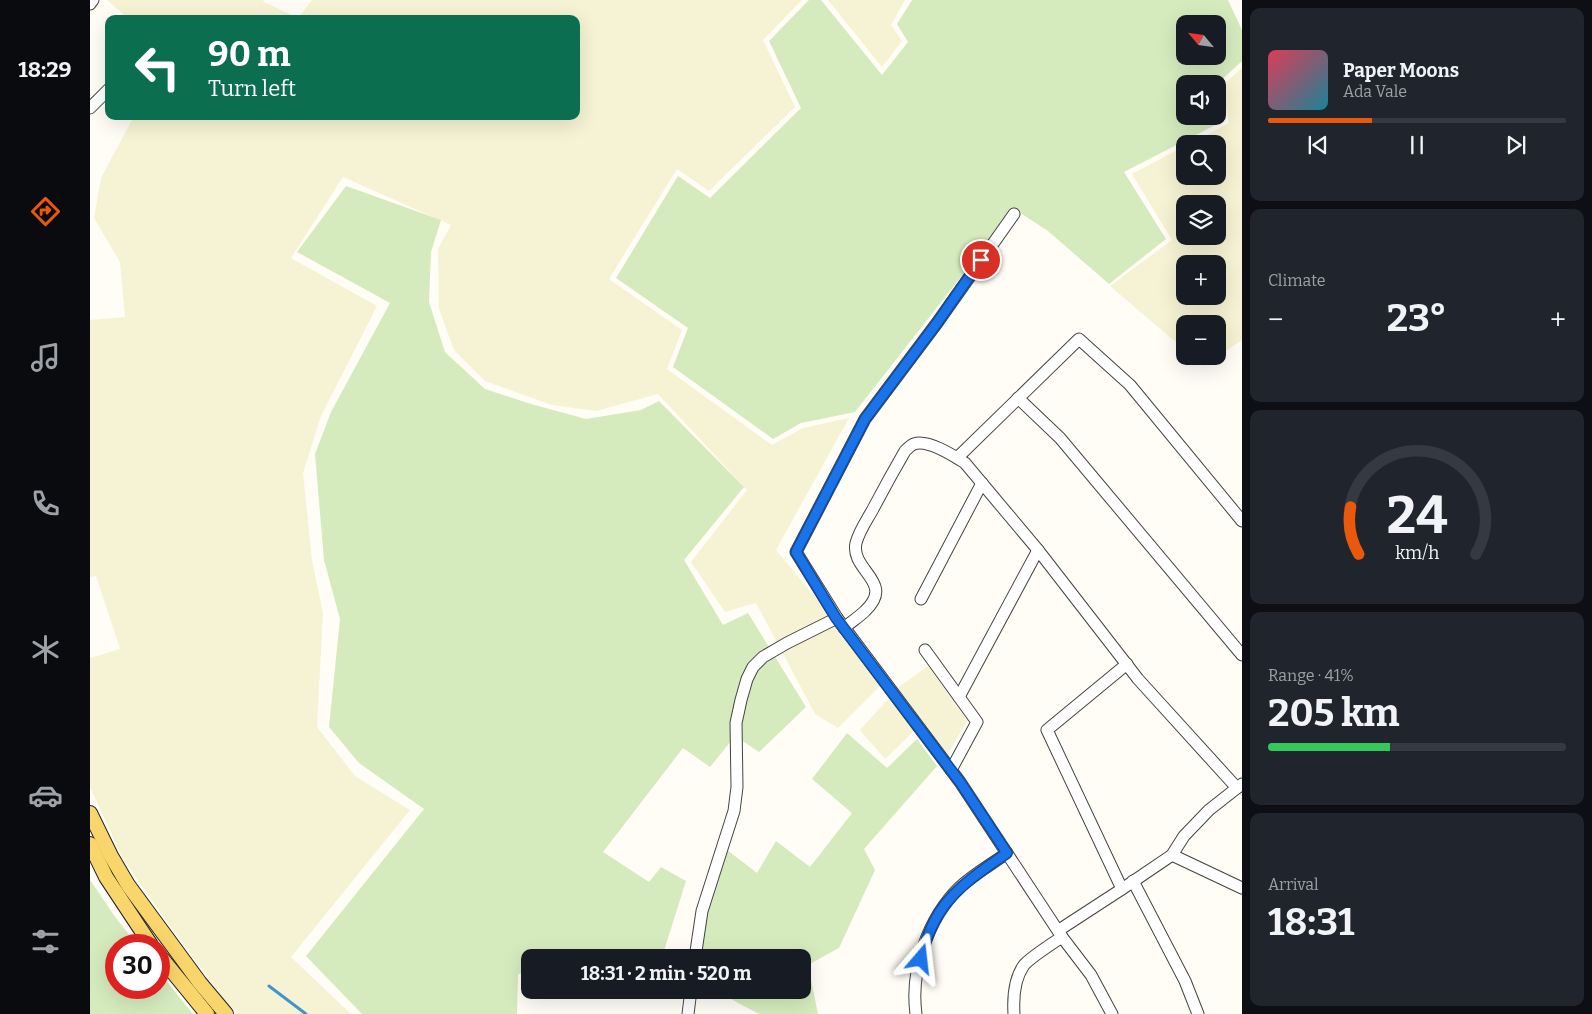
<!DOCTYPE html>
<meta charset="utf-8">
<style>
:root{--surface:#171b24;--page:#20242c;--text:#f1f3f6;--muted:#9ea1a6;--line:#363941;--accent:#ea580c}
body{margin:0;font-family:Bitter,serif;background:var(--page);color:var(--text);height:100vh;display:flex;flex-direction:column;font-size:19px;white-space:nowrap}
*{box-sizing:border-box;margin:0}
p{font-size:16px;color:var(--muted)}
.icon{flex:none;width:28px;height:28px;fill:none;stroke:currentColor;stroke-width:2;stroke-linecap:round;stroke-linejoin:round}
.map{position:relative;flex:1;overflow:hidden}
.details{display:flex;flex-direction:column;gap:8px;padding:8px;background:#0d0f14;width:350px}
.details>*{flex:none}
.top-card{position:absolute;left:15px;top:15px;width:475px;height:105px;border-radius:10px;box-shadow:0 5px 20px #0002;background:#0b6e4f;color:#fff;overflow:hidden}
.needle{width:32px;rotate:299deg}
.fabs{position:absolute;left:1086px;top:15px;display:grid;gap:10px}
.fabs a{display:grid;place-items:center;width:50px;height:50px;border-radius:10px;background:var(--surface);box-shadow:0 5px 20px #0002;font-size:25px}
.speed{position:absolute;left:15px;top:934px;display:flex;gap:10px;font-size:25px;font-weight:700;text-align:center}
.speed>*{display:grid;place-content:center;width:65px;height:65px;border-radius:50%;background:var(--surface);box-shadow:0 5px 20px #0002;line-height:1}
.speed .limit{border:8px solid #d22;background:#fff;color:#111}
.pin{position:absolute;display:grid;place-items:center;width:42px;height:42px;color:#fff;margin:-21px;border:2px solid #fff;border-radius:50%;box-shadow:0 1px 5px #0007}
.me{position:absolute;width:55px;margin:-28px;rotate:17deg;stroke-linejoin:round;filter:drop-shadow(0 0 4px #0008)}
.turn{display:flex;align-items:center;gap:18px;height:105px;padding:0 20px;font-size:22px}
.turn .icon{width:65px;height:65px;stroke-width:2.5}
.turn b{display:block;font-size:35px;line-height:42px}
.big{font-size:38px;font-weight:700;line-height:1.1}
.details .tile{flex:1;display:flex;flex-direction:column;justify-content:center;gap:8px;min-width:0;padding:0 18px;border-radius:10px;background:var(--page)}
.details .dial{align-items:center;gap:0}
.dial svg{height:130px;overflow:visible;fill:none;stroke:var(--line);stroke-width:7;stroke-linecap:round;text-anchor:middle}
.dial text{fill:var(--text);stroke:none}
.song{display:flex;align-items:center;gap:15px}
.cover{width:60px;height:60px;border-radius:8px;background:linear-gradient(135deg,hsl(350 70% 55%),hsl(190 70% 35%))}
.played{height:5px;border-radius:2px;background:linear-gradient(90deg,var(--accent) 35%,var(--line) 35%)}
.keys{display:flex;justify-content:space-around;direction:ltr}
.heat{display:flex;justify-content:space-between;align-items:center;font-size:28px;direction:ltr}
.charge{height:8px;border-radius:4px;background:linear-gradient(90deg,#34c759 41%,var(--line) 0)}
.trip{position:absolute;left:431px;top:949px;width:290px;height:50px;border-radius:10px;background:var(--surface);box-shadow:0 5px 20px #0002;font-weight:700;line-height:50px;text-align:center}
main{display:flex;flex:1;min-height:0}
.menu{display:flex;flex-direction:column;width:90px;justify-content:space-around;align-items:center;background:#090b0e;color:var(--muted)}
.menu .icon{width:35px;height:35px}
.menu .active{color:var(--accent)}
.menu b{font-size:22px;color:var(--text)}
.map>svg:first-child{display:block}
.farmland{fill:#f6f3d4;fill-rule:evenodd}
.green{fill:#d5ebbd;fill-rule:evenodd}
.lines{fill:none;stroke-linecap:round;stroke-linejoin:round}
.stream{stroke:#3f96cf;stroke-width:3}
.minor-casing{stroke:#444;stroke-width:13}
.major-casing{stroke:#222;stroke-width:16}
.minor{stroke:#fff;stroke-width:11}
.major{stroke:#f9d66b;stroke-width:14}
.route-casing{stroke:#114b97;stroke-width:12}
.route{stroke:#1a73e8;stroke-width:9}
</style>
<main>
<nav class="menu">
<b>18:29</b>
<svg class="icon active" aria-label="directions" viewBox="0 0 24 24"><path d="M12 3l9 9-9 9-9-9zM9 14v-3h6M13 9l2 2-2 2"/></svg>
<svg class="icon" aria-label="music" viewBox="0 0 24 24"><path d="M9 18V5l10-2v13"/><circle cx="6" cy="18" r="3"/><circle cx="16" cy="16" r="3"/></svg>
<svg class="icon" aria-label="phone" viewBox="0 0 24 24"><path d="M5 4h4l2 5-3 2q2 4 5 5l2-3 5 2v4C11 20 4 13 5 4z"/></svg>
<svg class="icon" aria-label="climate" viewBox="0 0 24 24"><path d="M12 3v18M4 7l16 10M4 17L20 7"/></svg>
<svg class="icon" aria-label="car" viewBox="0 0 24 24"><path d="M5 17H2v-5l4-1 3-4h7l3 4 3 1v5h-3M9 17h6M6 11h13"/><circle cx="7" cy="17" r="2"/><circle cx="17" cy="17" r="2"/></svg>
<svg class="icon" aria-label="filters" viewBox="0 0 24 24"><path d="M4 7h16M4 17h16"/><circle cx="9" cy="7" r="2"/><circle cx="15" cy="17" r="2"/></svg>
</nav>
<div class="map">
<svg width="1152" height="1014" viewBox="0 0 1152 1014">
<rect width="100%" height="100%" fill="#fffdf5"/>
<g class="farmland">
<path d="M17,0h156l1,2 34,16 14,-18h490l-39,40 32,67 -86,84 -32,-22 -68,110 73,51 -15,39 105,76 31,-17 46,-10 -73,132 109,131 -47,47 -23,-14 -59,-111 -31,9 -34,-50 56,-72 -89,-96 -62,17 -44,-6 -67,-24 -31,-31 -15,-41 -1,-60 13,-24 -108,-48 -52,81 86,48 -56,110 -18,57 9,87 11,54 -6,113 38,49 55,34 -119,147 60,57h-112l-13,-12 -59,-80 -44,-63 -33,-72v-129l30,-9 -24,-73 -6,1v-257l35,-3 -5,-55 -26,-44 7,-40 33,-62h442v-97h-447z"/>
<path d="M738,0h77l-14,25 11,16 -20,26z"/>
<path d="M1152,68v272l-38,26 -12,-10h26v-32h-33v26l-75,-64 62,-46 -40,-66 53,-28v30h33v-32h-28l39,-21 -7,-37zM1095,204h33v32h-33zM1095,264h33v32h-33z"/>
<path d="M838,666l39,55 -26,45 -27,-35 -29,28 -25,-29 39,-43z"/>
</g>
<g class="green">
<path d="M719,0h12l61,75 26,-33 -11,-18 15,-24h316l14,30v31l-25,23h-32v32h33v-29l5,34 -99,51 42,67 -57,45 -61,-53 -34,-22 -159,203 -54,11 -28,16 -100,-72 15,-39 -72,-50 62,-102 32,22 91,-90 -32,-67zM1095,24h33v32h-33z"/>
<path d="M256,186l95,34 -10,32 -2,50 16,50 40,37 46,15 55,15 55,-9 18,-9 85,86 -60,73 39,65 25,-12 58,94 -47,45 -24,-16 -25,31 -27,-19 -80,104 46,30 12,-15 25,14 -24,76 -132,1v14l-12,2 -1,40h-155l-56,-58 118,-147 -65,-46 -30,-36 11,-108 -16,-59 -9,-106 16,-42 59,-109 -93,-51z"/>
<path d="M757,733l40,35 30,-29 20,27 -73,83 11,21 -36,78 -31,17 10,49h-59l-45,-24h88v-32h-105l25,-112 35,27 19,-32 34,26 42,-54 -40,-34z"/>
<path d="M0,880l26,38 21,27h-21v43h43v-16l34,42h-103z"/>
</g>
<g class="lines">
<path class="stream" d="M179,986l37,28"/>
<defs>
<g id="minor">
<path d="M0,4l3,-4"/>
<path d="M0,108l19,-19"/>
<path d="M924,214l-77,109 -72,96 -69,133 41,66 123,164 102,155 29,38 21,39"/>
<path d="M928,398l42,40 182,217"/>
<path d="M867,458l122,-119 51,46 112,136"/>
<path d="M831,599l61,-116"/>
<path d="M754,628c7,-6 15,-11 21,-17 31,-29 -15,-40 -9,-68 3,-12 11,-23 17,-34 10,-19 21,-39 32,-58 2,-2 6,-6 9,-7 14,-5 40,12 51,19l73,87 100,129 99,109"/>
<path d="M835,650l52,72 -26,48"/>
<path d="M869,697l79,-147"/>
<path d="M1082,855l70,33"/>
<path d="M1043,881l52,100 13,33"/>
<path d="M1032,889l-75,-159 80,-66"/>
<path d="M969,930l63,-41 50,-34 12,-19 25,-26 33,-26"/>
<path d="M605,958l7,-47 32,-100 3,-24 -1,-64 5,-23 6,-21 6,-12 10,-10 24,-14 50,-25"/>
<path d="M598,1014l3,-24"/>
<path d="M826,1014c-6,-44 12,-96 44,-127 14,-13 32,-23 47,-34"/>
<path d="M924,1014c-1,-16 0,-35 10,-49 7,-8 29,-22 38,-28"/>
</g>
<g id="major">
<path d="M0,813l21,43 17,29 72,98 26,31"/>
<path d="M0,844l16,33 45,68"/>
<path d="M69,955l48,59"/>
</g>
</defs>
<use href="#minor" class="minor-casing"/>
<use href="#major" class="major-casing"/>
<use href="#minor" class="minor"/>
<use href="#major" class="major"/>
</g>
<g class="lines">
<defs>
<path id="route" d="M831,959c3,-13 7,-25 13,-37 15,-31 46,-50 73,-69l-47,-71 -124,-164 -40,-66 69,-133 72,-96 44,-63"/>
</defs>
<use href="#route" class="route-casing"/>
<use href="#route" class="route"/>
</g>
</svg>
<div class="fabs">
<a><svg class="needle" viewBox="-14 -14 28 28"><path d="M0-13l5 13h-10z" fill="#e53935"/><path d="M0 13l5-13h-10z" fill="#9ea1a6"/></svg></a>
<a><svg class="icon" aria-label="sound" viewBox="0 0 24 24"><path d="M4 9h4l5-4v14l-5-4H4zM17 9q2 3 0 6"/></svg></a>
<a><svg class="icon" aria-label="search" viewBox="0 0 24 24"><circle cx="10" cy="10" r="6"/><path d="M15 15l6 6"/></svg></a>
<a><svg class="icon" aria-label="layers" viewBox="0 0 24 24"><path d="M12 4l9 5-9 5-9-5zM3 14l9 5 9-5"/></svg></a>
<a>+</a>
<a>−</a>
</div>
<div class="speed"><div class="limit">30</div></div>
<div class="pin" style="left:891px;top:260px;background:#d93025"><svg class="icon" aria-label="arrive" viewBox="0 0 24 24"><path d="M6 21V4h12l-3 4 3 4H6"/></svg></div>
<svg class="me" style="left:831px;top:959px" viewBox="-20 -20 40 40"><path d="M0-17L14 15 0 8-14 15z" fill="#1a73e8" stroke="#fff" stroke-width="4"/></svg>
<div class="trip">18:31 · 2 min · 520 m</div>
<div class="top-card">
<div class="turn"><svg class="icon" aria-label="left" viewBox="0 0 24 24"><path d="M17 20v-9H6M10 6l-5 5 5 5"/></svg><div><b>90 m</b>Turn left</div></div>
</div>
</div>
<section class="details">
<div class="tile">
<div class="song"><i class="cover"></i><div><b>Paper Moons</b><p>Ada Vale</p></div></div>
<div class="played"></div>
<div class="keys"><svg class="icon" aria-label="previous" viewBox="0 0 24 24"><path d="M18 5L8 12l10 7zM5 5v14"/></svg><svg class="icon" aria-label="pause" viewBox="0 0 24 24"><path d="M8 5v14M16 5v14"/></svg><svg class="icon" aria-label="next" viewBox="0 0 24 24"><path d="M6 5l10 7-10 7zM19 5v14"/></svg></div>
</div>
<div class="tile"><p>Climate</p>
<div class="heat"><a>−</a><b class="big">23°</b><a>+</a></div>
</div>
<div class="tile dial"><svg viewBox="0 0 100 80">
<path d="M14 69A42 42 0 1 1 86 69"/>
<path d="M14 69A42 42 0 0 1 9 40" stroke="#ea580c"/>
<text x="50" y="56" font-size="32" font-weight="700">24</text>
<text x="50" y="72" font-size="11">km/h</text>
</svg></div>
<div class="tile"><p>Range · 41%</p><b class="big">205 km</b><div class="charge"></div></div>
<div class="tile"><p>Arrival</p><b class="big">18:31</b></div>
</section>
</main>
